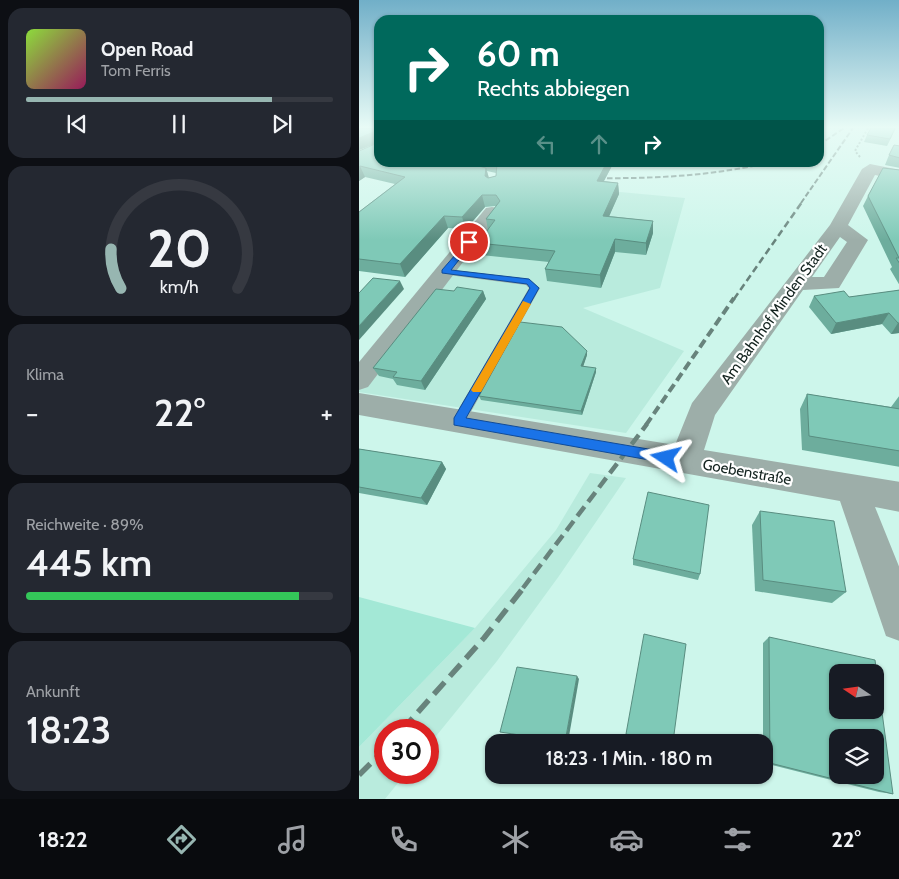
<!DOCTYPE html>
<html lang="de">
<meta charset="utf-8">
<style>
:root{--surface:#171b24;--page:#242831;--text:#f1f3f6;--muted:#9ea1a6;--line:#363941;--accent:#97b6b1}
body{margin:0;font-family:Cabin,sans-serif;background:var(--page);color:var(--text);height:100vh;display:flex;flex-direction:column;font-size:19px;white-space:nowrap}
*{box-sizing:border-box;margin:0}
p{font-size:16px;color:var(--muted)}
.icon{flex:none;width:28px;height:28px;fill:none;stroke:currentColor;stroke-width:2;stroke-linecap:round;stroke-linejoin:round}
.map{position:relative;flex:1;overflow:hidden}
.sheet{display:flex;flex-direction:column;gap:8px;padding:8px;background:#0d0f14;width:359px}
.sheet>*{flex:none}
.guide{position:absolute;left:15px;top:15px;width:450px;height:152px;border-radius:15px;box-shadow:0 1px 4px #0004;background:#00695c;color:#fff;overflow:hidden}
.needle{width:32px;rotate:283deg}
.tools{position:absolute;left:470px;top:664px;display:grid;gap:10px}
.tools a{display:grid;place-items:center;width:55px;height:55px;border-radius:10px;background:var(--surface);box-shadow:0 1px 4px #0004;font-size:25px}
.speed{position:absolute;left:15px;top:719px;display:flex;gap:10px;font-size:25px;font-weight:700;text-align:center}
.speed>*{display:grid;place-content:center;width:65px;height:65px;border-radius:50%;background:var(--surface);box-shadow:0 1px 4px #0004;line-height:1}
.speed .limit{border:8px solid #d22;background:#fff;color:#111}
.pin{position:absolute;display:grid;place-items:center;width:42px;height:42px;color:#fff;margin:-21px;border:2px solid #fff;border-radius:50%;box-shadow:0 1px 5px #0007}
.me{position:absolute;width:55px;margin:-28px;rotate:280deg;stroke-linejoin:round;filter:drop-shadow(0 0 4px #0008)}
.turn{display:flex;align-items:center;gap:18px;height:105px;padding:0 20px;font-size:22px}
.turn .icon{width:65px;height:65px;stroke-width:2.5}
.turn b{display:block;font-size:35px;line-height:42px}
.lanes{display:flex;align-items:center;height:48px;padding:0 20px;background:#0003;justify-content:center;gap:25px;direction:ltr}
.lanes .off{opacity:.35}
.big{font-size:38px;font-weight:600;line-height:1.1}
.sheet .widget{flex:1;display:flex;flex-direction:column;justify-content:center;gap:8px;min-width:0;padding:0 18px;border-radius:15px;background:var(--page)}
.sheet .dial{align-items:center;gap:0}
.dial svg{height:130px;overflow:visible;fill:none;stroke:var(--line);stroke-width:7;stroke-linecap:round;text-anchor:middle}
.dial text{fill:var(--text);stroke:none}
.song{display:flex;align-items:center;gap:15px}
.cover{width:60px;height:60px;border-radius:8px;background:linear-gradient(135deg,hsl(90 70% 55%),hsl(330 70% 35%))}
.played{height:5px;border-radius:2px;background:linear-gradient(90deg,var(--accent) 80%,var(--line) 80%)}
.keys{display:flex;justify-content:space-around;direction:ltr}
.heat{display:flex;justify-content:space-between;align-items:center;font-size:28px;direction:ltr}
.charge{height:8px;border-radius:4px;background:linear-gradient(90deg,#34c759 89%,var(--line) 0)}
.trip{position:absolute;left:126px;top:734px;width:288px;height:50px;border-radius:15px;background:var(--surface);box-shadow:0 1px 4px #0004;font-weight:600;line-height:50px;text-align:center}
.tab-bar{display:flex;height:80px;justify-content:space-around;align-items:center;background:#090b0e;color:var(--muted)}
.tab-bar .icon{width:35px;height:35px}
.tab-bar .current{color:var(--accent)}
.tab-bar b{font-size:22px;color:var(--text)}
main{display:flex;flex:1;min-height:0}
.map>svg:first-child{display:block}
.built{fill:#b9ebdd}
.green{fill:#a3e8d6}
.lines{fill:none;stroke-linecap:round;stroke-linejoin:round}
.path{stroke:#7d9b93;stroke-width:2;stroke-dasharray:2 2;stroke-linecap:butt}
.service{fill:#9daea9;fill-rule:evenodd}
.minor{fill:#9daea9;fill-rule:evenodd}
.rail-far4{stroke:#68837c;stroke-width:2;stroke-dasharray:5.5 2.5;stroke-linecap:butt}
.rail-far3{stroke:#68837c;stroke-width:2.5;stroke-dasharray:7 4;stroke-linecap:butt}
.rail-far2{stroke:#68837c;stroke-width:4;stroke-dasharray:9 4.5;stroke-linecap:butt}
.rail-far1{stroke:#68837c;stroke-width:4.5;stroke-dasharray:12 6;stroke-linecap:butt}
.rail{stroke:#68837c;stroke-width:5.5;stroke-dasharray:16 8;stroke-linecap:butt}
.wall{fill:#6dad9d;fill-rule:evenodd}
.shaded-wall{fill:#598d80}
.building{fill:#7fc9b7;stroke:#598d80;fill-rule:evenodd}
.route{fill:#1a73e8;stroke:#114b97}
.slow{fill:#f59e0b}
.labels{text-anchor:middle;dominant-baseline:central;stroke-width:4.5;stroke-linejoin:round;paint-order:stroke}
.street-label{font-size:15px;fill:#13231f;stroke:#fff}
</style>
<main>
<section class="sheet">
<div class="widget">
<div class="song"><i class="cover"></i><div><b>Open Road</b><p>Tom Ferris</p></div></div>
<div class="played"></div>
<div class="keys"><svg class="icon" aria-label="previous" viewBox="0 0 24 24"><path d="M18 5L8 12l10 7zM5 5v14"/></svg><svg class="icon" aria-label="pause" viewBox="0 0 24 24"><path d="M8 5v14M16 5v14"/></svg><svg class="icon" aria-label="next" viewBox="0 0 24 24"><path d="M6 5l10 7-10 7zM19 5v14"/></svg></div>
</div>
<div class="widget dial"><svg viewBox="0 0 100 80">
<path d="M14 69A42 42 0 1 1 86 69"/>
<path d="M14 69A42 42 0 0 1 8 45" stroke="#97b6b1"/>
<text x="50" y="56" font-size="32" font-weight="700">20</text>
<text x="50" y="72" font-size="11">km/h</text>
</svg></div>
<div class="widget"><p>Klima</p>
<div class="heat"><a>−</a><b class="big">22°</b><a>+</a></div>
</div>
<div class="widget"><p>Reichweite · 89%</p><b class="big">445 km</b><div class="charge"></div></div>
<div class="widget"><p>Ankunft</p><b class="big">18:23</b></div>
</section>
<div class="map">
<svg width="541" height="799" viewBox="0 0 541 799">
<rect width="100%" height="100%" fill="#cdf6eb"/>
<g class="built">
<path d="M163,183l163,15 -25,90 -77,20 101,43 -58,82 -267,-41v-4z"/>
<path d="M231,473l36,5 -67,98 -62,85 -69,85v-16h-43v42l21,1 -21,26h-26v-52l116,-119 81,-98z"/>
</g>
<path class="green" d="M0,597l116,31 -116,119z"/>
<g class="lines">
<path class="path" d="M501,157l-5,-6 13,-23"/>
<path class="service" d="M86,269l84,10 11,9 -77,138h-10l-2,-4 78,-134 -3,-3 -85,-11 -1,-2z"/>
<g class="minor">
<path d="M511,164l30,6v10l-25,-5 -27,50 20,15 -29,48 -36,2 -88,125 -11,35 196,32v30l-25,-5 25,62v72l-14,-5 -46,-135 -481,-86v-22l316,52 17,-42 138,-178 32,-56zM481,237l7,5 -23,35h-12z"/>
<path d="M133,207l6,1 3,4 -3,4 -130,171 -9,3v-28l127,-154z"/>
</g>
<g class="rail-far4">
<path d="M460,145l25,-17"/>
<path d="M232,178c61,1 121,-2 181,-16"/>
<path d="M442,203l52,-75"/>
</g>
<path class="rail-far3" d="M375,299l68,-97"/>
<path class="rail-far2" d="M287,425l88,-127"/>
<path class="rail-far1" d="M164,588l124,-164"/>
<g class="rail">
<path d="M43,730l82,-92 40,-51"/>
<path d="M0,775l26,-26"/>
</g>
</g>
<g class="wall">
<path d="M0,128l17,1v-1h3v34h235l-10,19 14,2 1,11 -10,22 44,5v12l-7,22 -31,-3 -14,36 -54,-7 -2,-12 4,-7 -68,-7 -3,-12 10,-13 -2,-11 10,-13 -11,1 -19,22 -18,-1 -43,49 -46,-6v-59l36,-28 -30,-7 -6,4v-30l16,-7 -16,6zM128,171l9,2v3l-7,2z"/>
<path d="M537,128l-9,18 -23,-4 3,-7z"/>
<path d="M541,146v22l-15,-3 4,-10z"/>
<path d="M541,170v116l-10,-17 2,-2 -29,-61 5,-10z"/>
<path d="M541,290v43l-9,1 -9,-10 -51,10 -22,-27 5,-11 35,1z"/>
<path d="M95,291h29l3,8 -61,91 -28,-5 -4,-6 -14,-3 -6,-8z"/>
<path d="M228,355l-4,11 13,6 -14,43 -101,-15 -2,-4z"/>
<path d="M448,394l84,13 9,-12v72l-98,-17 -2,-41z"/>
<path d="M0,449l83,13 4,7 -19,36 -68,-12z"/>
<path d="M401,511l86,81 -14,11 -77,-12 -3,-66z"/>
<path d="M274,559l67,15 -2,6 -65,-15z"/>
<path d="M410,637l124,157 -14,-2 -115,-29v-21h-1v-99z"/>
<path d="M267,734l47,8h-21l-26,-7z"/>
</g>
<g class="shaded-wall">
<path d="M17,131l3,11 -20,8v-12z"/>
<path d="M248,162h7l-16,30 -1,-11z"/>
<path d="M1,166l5,11 -6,4v-14z"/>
<path d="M127,168l3,11 -4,-3z"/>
<path d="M259,183l1,11 -15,34 -1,-12z"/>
<path d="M123,195l3,12 -19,22 -4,-12z"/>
<path d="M85,216l4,12 -43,49 -5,-13z"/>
<path d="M294,221v12l-7,22v-12z"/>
<path d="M256,239v13l-14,36 -1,-13z"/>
<path d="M41,281l4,8 -45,51v-14z"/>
<path d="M124,291l3,8 -61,91 -4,-9z"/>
<path d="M530,313l-7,11 -51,10 5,-11z"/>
<path d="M539,323h2v10l-9,1z"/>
<path d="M228,351v4l-5,15 -1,-4z"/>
<path d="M237,368v4l-14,43 -1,-4z"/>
<path d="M83,462l4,7 -19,36 -6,-7z"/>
<path d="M218,676l2,3 -11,63h-3z"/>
</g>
<g class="building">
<path d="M0,128l17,1v-1h3v34h84l23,6 -1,8 3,2 8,-2 1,-13 -1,-1h111l-10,19 21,2 -15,33 50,5 -7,22 -31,-4 -15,36 -55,-6 10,-18 -77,-8 17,-23 -9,-1 14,-18 -4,-6h-14l-20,22 -18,-1 -44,48 -41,-5v-47l46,-35 -45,-11 -1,1v-16l16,-7 1,-13 -17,7z"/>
<path d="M512,128h24l-5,11 -23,-4z"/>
<path d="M535,145l6,1v12l-11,-3z"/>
<path d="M524,168l17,2v94l-4,-6h3l-31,-62z"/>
<path d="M14,278l27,3 -41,45v-33z"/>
<path d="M98,287l26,4 -62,90 -28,-4 4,-5 -24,-4 63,-79 18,2z"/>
<path d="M541,290v33h-2l-9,-10 -53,10 -22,-27 30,-5 5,6z"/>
<path d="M161,322l42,5 25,24 -6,15 15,2 -15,43 -102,-15z"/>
<path d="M448,394l93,15v42l-91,-15z"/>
<path d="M0,449l83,13 -21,36 -62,-11z"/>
<path d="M289,492l61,13 -9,69 -67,-15z"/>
<path d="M401,511l74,10 12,71 -83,-12z"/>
<path d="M285,634l42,10 -13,98h-17l-30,-8z"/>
<path d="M410,637l106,23 18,134 -123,-31zM479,672h37v38h-37zM479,738h37v37h-37z"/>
<path d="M158,667l60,9 -12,66 -65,-10z"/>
</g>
<linearGradient id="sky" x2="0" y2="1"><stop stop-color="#71afc8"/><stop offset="0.53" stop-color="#e8fbf6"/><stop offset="1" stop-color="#e8fbf6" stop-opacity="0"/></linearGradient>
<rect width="541" height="240" fill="url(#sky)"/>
<path class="route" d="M110,239l4,3 -22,28 78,9 10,9 -73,130 200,34 6,6 -2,3 -4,2 -212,-38v-7l76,-130 -3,-4 -85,-11v-3z"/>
<path class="slow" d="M164,301l8,3 -50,88h-8l-2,-2z"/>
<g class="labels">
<g class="street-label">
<text transform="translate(415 314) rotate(-54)">Am Bahnhof Minden Stadt</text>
<text transform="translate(388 472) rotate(10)">Goebenstraße</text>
</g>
</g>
</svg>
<div class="tools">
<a><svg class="needle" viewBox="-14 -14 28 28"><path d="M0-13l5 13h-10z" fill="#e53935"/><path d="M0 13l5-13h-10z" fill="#9ea1a6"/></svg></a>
<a><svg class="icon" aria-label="layers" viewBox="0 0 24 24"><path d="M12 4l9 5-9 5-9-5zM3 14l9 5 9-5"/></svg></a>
</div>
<div class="speed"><div class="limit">30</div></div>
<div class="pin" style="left:110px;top:242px;background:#d93025"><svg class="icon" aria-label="arrive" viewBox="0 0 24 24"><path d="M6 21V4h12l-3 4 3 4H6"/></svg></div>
<svg class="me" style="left:307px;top:458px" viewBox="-20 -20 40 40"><path d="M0-17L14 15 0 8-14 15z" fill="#1a73e8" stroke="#fff" stroke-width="4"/></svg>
<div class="trip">18:23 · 1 Min. · 180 m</div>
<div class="guide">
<div class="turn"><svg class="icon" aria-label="right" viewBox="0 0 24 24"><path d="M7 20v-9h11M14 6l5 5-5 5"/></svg><div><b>60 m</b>Rechts abbiegen</div></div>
<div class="lanes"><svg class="icon off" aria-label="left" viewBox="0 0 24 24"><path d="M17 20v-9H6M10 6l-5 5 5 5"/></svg><svg class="icon off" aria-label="ahead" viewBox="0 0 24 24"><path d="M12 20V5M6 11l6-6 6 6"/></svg><svg class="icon" aria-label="right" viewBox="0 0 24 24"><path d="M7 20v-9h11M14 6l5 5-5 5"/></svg></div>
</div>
</div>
</main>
<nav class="tab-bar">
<b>18:22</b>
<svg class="icon current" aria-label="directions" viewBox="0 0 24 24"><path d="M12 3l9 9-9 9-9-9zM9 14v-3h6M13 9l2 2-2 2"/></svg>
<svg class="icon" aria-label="music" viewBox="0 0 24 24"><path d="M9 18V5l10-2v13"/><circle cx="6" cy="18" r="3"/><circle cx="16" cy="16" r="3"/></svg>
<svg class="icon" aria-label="phone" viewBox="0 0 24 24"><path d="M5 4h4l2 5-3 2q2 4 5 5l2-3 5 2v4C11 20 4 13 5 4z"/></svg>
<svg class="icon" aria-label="climate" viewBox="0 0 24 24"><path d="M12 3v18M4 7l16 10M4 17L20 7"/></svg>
<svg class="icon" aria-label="car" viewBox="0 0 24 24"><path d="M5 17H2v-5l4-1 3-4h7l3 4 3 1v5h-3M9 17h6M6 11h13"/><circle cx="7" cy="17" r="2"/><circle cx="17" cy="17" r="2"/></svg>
<svg class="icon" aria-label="filters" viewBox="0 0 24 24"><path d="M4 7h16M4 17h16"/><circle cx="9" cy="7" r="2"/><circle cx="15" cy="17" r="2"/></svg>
<b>22°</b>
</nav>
